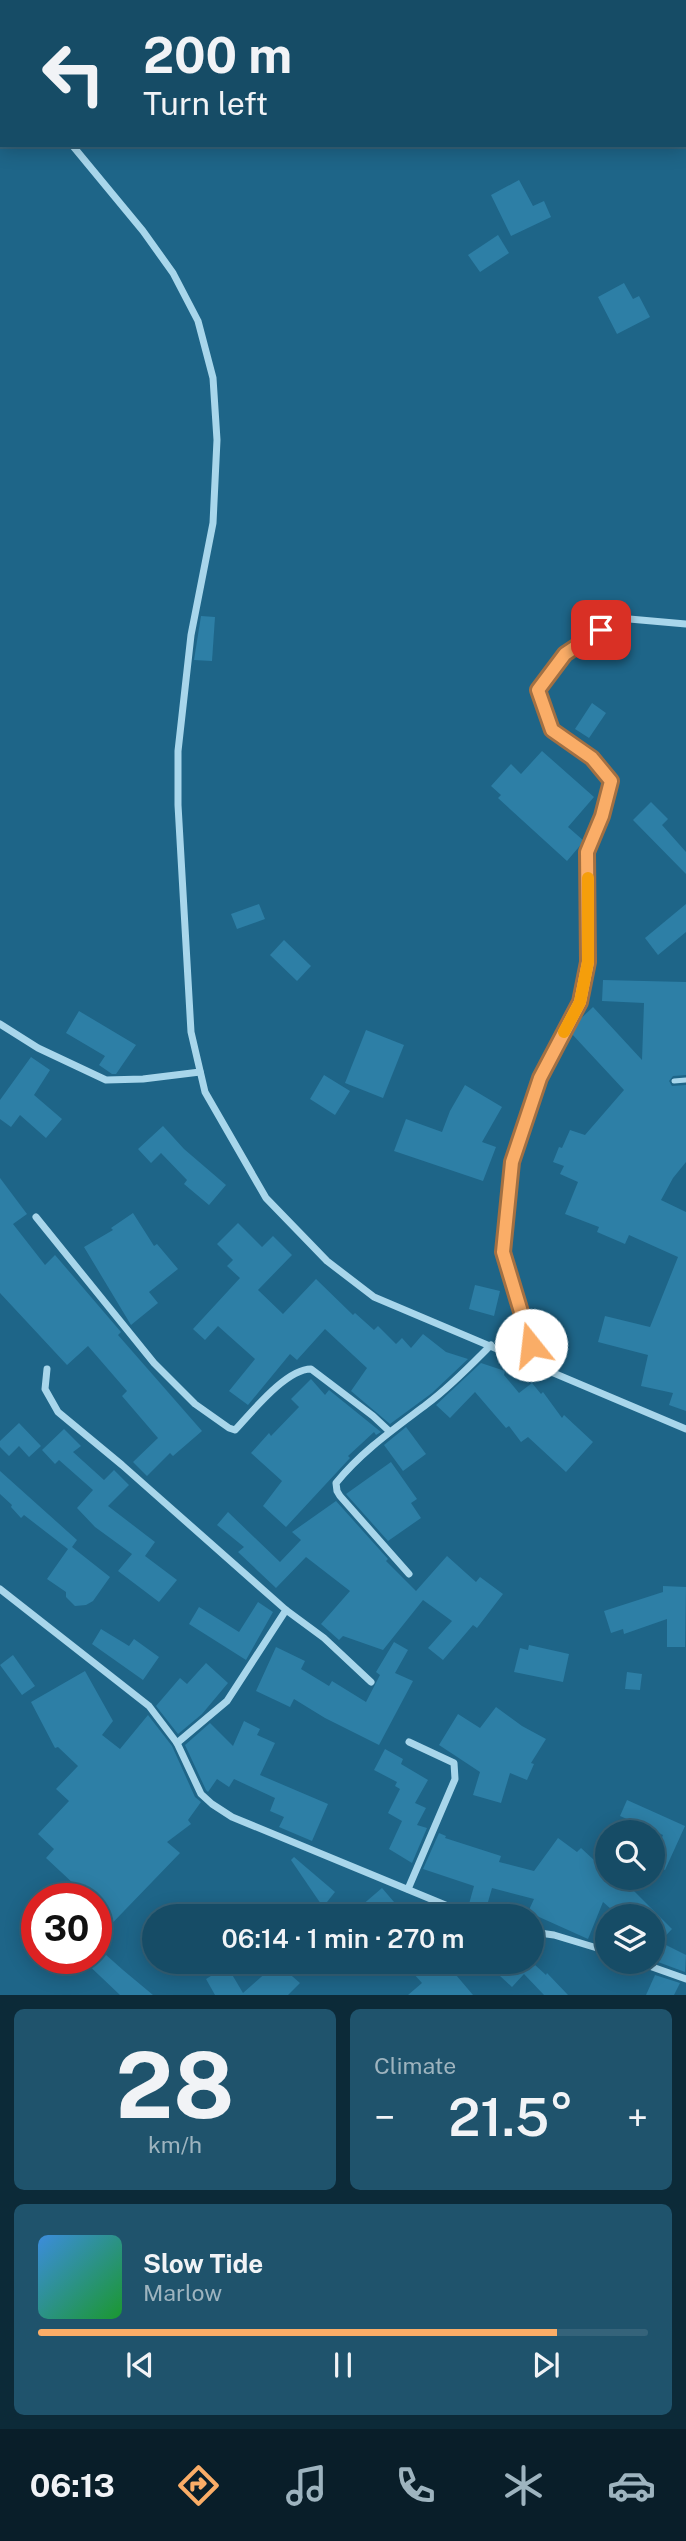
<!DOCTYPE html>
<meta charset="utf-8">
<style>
:root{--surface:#164c66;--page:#1f536c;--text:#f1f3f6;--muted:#9eb4bf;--line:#35637a;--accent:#faad67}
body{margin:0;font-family:"Public Sans",sans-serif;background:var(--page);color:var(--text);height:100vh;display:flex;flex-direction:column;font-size:26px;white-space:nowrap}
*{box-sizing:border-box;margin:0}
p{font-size:23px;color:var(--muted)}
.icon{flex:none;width:38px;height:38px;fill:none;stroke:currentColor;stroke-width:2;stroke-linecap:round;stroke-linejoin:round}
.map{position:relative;height:1995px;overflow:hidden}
.sheet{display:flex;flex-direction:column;gap:14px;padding:14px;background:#0c2a38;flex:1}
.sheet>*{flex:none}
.hud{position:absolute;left:0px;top:0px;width:686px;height:147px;box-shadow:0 4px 18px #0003,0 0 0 2px var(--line);background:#164c66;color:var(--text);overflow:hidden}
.controls{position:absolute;left:595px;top:1820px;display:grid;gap:14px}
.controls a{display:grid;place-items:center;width:70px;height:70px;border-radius:50%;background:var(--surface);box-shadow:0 4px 18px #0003,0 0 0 2px var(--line);font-size:35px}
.speed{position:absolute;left:21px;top:1883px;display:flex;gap:14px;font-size:35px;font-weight:700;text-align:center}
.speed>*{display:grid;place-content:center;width:91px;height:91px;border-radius:50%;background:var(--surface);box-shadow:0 4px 18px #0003,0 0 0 2px var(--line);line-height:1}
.speed .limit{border:10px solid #d22;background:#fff;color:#111}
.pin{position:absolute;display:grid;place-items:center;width:60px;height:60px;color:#fff;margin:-30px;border-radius:14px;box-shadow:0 4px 10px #0006}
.me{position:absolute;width:77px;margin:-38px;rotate:344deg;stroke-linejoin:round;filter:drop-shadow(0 0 5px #0008)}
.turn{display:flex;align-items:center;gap:24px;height:147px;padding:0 28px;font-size:32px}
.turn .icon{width:91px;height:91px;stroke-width:2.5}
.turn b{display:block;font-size:49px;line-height:60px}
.big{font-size:52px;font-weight:600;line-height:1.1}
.sheet .widget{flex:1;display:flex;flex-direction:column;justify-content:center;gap:10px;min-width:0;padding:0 24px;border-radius:10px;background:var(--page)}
.sheet .dial{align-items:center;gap:0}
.dial b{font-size:91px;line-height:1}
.song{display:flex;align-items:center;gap:21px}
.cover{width:84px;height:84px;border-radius:10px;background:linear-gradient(135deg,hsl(210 70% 55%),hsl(130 70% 35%))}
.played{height:7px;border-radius:4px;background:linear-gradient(90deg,var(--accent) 85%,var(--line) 85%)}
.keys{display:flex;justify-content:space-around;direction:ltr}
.heat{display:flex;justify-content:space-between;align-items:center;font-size:38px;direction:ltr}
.sheet .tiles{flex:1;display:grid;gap:14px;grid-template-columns:1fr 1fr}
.widget:last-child{grid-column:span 2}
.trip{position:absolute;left:142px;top:1904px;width:402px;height:70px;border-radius:35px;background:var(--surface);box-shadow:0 4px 18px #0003,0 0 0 2px var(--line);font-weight:600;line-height:70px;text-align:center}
.tab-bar{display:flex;height:112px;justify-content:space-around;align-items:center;background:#091e29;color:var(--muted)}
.tab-bar .icon{width:49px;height:49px}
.tab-bar .current{color:var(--accent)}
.tab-bar b{font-size:32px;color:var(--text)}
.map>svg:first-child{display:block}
.building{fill:#2d7fa6}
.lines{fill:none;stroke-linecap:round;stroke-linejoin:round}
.service{stroke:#a8d6eb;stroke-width:5}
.minor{stroke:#a8d6eb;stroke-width:7}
.route-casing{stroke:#a27043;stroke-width:18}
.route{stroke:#faad67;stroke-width:12}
.slow{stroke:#f59e0b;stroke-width:12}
</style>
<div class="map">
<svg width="686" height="1995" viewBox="0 0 686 1995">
<rect width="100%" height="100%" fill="#1e6588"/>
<g class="building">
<path d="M519,180l14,26 11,-5 7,16 -40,19 -20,-41z"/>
<path d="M498,235l11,18 -29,19 -12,-17z"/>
<path d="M624,283l9,16 6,-3 11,21 -33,17 -19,-37z"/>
<path d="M201,616l14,1 -3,44 -18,-1z"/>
<path d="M592,703l14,10 -17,25 -14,-9z"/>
<path d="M542,751l52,46 -26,30 16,14 -17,20 -69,-63 3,-3 -10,-9 20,-22 10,10z"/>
<path d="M651,802l17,17 -6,6 24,27v22l-53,-54z"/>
<path d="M259,904l6,15 -28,10 -6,-15z"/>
<path d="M686,904v28l-28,23 -13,-17z"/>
<path d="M284,940l27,26 -14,15 -27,-26z"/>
<path d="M603,980l83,2v93l-13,1 -4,5 3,5 14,-1v77l-13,16 -12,22 25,12v199l-17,-6 4,-12 -32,-7 7,-31 -50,-13 7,-26 45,11 28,-70 -49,-22 -4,9 -28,-12 2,-5 -34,-13 13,-32 -18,-8 4,-8 -11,-4 6,-15 3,1 8,-18 15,5 39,-45 -53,-57 4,-9 18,-17 49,53 2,-57 -42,-2z"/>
<path d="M79,1011l57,34 -20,29h-4l-13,-9 6,-9 -39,-23z"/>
<path d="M366,1030l38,15 -21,53 -38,-15z"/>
<path d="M31,1057l19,13 -16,25 28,24 -16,19 -26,-23 -9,12 -11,-8v-19z"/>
<path d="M324,1075l26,16 -15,24 -25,-16z"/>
<path d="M465,1085l37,22 -20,35 14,5 -13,34 -89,-30 12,-32 36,13 8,-21z"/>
<path d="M163,1126l21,23 42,36 -17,20 -25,-21 3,-4 -26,-27 -10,10 -13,-14z"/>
<path d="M0,1178l27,36 -14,10 32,41 10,-10 66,77 -3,3 84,96 -29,25 -3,-3 -23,23 -14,-14 25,-24 -36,-42 5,-5 -39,-45 -21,19 -67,-72z"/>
<path d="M133,1213l21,33 3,-2 21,25 -29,23 9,11 -27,22 -47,-78 29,-17 -2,-2z"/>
<path d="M238,1223l24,24 11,-11 19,19 -34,35 25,24 33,-35 37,36 2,-2 19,17 4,-4 18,18 6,-6 9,10 12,-14 23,18 22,7 -36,34 -42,31 -39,-33 16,-23 -42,-39 -28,31 -7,-6 -42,51 -19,-14 26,-32 -37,-33 -13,14 -12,-11 47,-51 -13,-12 6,-6 -16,-16z"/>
<path d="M475,1285l25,6 -6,25 -25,-7z"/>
<path d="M481,1363l24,8 -1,4 15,18 13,-10 9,11 2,-2 19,26 2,-3 29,27 -27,30 -38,-35 -7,5 -12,-16 -3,2 -31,-36 -25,26 -14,-13z"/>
<path d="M311,1379l14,16 4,-5 52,42 -5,3 -2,-3 -26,24 2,2 -64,69 -23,-21 19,-25 -31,-28 18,-20 2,3 28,-29 -8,-8z"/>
<path d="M19,1423l22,23 -12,11 -10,-11 -10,10 -9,-9v-6z"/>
<path d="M406,1427l20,27 -23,17 -19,-26z"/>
<path d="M64,1429l17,17 -8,6 31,28 10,-10 15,15 -21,21 47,36 -10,14 32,24 -18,22 -41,-31 14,-17 -37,-27 -18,-19 16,-18 -34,-30 -4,4 -13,-14z"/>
<path d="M391,1462l26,37 -6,4 10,15 -33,23 -42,-47z"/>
<path d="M0,1471l77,69 -5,7 38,30 -17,24 -7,4 -11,1 -9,-9v-5l-19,-13 21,-30 -44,-34 -3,3 -10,-11 1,-2 -12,-11z"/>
<path d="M336,1501l52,58 -2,2 30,30 31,-35 29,26 4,-5 23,17 -26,34 -4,-3 -30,35 -15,-12 24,-27 -29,-21 -40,50 -40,-14 -4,4 -18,-16 29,-33 -44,-34 -30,31 -38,-36 6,-5 -27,-22 11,-13 52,50 21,-22 -9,-8z"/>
<path d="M663,1586l23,1 -1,60h-18v-28l-43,15 -1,-5 -12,4 -7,-22 59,-19z"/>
<path d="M258,1602l15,10 -27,48 -57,-36 10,-17 40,25z"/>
<path d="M101,1629l28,17 5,-7 25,18 -16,23 -51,-36z"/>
<path d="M394,1642l14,8 -13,23 18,8 -34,64 -54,-27 -31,-19 -4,8 -34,-16 20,-44 29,14 -4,8 28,17 3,-5 34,21 14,-27 -4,-3z"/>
<path d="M529,1645l40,9 -6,28 -49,-10 6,-24 8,2z"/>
<path d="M13,1655l22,31 -13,9 -22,-30z"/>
<path d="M206,1663l22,20 -26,31 -24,20 -22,-28 24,-28 7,6z"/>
<path d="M85,1671l28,50 -11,14 18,14 28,-34 24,31 23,51 6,5 -13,18 3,4 -24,18 13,11 -84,87v-41h-6l-44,-41 8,-9 -16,-15 31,-33 -13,-12 22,-23 -20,-19 -3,1 -24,-46z"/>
<path d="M627,1672l15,2 -2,16 -15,-1z"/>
<path d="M496,1707l26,19 24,13 -15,24 3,1 -7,16 -17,-7 -9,30 -28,-8 7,-23 -41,-27 19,-31 22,14z"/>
<path d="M244,1721l16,8 -3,6 18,8 -15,32 68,29 -16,37 -33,-14 5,-10 -14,-6 5,-13 -41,-19 -5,8 -12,-8 -9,13 -2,-2 -21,-45 25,-22 23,23z"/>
<path d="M385,1749l18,10 -2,5 27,16 -13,23 11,5 -9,17 10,3 -15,35 -23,-14 13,-28 -14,-8 12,-24 -5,-3 2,-4 -23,-12z"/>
<path d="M627,1800l58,26 -20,44 -12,-5v-7l10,-23 -43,-19z"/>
<path d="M439,1833l7,3 -1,2 56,18 -2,6 35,9 24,-33 19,14 4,-4 26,24v6h14l51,51 -19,20v-33h-34l-16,-14 -15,37 -60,-27 6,-13 -42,-11 -6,21 -17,-5 5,-18 -51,-17z"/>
<path d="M294,1857l41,35 -12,15 -32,-47z"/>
<path d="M382,1888l24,28h-37l-8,-10z"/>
<path d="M666,1945l20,10 -1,17 -27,-10z"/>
<path d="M96,1946l27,24 30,25h-33l-39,-37h15z"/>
<path d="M403,1962h42l28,33h-65l14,-12z"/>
<path d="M485,1962h52l-3,2 12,11 1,-2 21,22h-24l-20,-21 -12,13z"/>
<path d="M277,1963l23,20 -12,12h-73l-9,-16 21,-13 16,27z"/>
<path d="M655,1975l25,8 -6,12h-28z"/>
</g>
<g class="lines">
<path class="service" d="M674,1081l12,-1"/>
<g class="minor">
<path d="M0,65l2,2"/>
<path d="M72,145l71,86 30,42 25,48 15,57 4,62 -4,83 -22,112 -13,116v54l13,227 14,60 61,106 61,63 47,36 312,132"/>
<path d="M0,1024l38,24 68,32 37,-1 57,-7"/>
<path d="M36,1217l118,146 41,41 34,24 6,2c17,-18 51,-61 76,-61l62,47 16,15"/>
<path d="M536,1364l-33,-112 9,-90 28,-84 40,-76 8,-39 -1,-111 15,-36 10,-35 -20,-23 -40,-28 -14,-40 27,-36 53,-36 68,6"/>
<path d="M47,1369l-2,20 13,23 64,53 164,145 -59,91 -50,42"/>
<path d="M409,1574l-69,-78 -3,-5 -1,-8c26,-32 58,-54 91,-79 23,-17 44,-39 64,-59"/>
<path d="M0,1589l149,117 28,37 24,51 11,10 20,13 240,99"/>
<path d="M286,1610l38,28 47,44"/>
<path d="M408,1889l47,-110 -1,-16 -45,-21"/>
<path d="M532,1932l22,3 53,16"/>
<path d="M638,1962l48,17"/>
</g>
</g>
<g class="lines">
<defs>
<path id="route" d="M531,1345l-28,-93 9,-90 28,-84 40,-76 8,-40 -1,-110 15,-36 9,-35 -19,-23 -40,-28 -14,-40 27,-36 36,-24"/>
</defs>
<use href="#route" class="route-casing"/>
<use href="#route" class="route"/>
<path class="slow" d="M564,1032l16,-30 8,-40v-84"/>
</g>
</svg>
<div class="controls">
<a><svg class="icon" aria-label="search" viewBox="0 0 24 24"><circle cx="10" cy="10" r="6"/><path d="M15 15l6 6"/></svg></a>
<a><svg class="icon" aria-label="layers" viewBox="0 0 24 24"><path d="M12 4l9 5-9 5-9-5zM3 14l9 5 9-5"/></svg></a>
</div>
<div class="speed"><div class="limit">30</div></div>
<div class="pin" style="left:601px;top:630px;background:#d93025"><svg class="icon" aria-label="arrive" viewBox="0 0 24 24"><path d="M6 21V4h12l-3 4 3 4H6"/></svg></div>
<svg class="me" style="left:531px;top:1345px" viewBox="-20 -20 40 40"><circle r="19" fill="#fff"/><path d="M0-13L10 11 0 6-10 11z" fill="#faad67"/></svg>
<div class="trip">06:14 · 1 min · 270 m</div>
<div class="hud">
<div class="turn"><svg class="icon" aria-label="left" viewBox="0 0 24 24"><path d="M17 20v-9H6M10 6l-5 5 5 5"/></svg><div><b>200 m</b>Turn left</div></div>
</div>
</div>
<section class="sheet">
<div class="tiles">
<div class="widget dial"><b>28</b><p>km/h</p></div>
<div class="widget"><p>Climate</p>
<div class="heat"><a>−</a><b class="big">21.5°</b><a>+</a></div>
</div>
<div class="widget">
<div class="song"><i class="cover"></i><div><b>Slow Tide</b><p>Marlow</p></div></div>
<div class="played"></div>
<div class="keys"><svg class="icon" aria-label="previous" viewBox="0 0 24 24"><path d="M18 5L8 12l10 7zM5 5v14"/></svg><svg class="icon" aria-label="pause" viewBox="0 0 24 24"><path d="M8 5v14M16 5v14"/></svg><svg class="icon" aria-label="next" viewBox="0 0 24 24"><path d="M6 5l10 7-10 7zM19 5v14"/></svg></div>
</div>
</div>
</section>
<nav class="tab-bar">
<b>06:13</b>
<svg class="icon current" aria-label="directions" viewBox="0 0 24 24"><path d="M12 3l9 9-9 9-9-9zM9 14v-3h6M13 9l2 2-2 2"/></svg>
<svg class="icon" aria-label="music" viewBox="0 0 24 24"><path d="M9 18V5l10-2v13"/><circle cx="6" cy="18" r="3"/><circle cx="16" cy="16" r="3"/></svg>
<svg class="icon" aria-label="phone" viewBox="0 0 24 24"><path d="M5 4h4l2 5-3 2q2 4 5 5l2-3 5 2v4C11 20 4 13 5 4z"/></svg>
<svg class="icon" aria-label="climate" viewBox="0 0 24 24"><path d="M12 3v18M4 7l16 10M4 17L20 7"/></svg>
<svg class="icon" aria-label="car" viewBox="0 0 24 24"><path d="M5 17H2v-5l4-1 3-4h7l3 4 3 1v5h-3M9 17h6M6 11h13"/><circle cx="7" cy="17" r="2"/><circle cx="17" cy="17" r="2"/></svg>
</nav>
